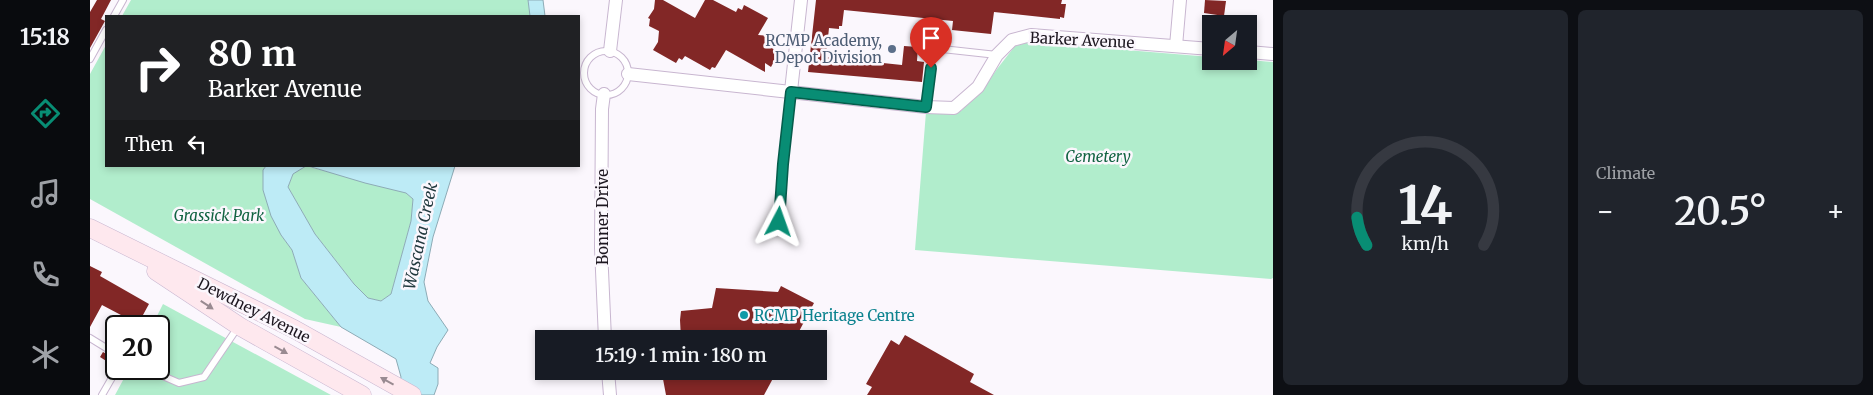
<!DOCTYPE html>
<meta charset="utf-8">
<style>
:root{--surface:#171b24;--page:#20242c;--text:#f1f3f6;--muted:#9ea1a6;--line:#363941;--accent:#088d74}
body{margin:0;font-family:Merriweather,serif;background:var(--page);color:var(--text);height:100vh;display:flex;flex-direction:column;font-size:19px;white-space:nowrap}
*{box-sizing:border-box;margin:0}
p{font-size:16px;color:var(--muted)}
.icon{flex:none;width:28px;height:28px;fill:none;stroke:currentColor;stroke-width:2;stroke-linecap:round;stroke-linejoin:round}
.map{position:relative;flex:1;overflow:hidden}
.sheet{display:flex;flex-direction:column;gap:10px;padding:10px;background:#0d0f14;width:600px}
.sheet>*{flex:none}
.guide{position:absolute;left:15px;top:15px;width:475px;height:152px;border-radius:0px;box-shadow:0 2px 8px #0003;background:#202124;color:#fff;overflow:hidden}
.needle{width:32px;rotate:209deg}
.tools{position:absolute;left:1112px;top:15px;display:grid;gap:10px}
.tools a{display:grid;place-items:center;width:55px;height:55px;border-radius:0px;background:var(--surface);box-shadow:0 2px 8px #0003;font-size:25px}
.speed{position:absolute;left:15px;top:315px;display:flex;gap:10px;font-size:25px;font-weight:700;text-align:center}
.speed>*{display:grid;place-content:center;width:65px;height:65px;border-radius:50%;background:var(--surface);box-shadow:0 2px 8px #0003;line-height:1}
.speed .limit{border:2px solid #111;border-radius:8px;background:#fff;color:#111}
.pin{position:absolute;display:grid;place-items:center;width:42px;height:42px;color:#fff;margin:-51px -21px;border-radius:50% 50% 50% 0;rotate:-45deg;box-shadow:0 0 5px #0007}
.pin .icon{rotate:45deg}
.me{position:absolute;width:55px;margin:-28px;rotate:4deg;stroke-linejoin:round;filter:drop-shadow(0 0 4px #0008)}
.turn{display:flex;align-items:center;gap:18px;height:105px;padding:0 20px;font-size:22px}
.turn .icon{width:65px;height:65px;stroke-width:2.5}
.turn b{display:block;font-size:35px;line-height:42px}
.then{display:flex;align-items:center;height:48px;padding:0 20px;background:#0003;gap:10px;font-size:19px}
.big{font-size:38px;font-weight:600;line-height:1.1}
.sheet .tile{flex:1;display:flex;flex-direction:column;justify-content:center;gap:8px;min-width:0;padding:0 18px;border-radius:8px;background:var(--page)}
.sheet .dial{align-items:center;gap:0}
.dial svg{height:130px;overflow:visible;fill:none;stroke:var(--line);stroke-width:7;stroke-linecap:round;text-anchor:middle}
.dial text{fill:var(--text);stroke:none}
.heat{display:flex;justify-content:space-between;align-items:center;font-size:28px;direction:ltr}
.sheet .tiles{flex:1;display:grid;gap:10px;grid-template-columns:repeat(2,1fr)}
.trip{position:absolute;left:445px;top:330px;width:292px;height:50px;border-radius:0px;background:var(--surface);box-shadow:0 2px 8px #0003;font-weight:600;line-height:50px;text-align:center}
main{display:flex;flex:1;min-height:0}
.tab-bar{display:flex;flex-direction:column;width:90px;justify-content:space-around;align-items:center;background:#090b0e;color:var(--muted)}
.tab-bar .icon{width:35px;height:35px}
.tab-bar .on{color:var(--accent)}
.tab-bar b{font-size:22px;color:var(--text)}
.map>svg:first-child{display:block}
.green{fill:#b1edcc}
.water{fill:#bdebf6;stroke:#8dabb6}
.building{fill:#822726}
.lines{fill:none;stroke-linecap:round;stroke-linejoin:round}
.lane-casing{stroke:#c8b6d0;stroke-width:8}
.street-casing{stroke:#c8b6d0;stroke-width:14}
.secondary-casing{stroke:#c8b6d0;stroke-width:19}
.lane{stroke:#fff;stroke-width:6}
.street{stroke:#fff;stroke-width:12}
.secondary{stroke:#fee8ee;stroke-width:18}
.oneway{fill:#998a91}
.route-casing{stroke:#055c4b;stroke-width:12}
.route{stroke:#088d74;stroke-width:9}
.service-dot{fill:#5c6f8a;stroke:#fbf7fd;stroke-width:2}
.culture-dot{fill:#0f9aa8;stroke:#fbf7fd;stroke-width:2}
.labels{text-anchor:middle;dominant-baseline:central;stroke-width:5;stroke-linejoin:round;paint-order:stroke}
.service-label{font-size:15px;fill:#4e5e75;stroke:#fbf7fd;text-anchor:end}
.street-label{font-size:15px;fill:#1d1720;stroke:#fbf7fd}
.park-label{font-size:15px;font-style:italic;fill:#126342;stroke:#fbf7fd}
.culture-label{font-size:15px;fill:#0d838f;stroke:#fbf7fd;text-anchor:start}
.water-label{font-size:16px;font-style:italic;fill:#223a3f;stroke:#fbf7fd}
</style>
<main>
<nav class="tab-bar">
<b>15:18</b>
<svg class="icon on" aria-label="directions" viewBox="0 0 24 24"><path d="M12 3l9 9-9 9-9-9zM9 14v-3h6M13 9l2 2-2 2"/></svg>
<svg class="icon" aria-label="music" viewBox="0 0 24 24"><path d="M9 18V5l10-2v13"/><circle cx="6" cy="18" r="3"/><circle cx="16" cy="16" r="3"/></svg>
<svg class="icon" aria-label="phone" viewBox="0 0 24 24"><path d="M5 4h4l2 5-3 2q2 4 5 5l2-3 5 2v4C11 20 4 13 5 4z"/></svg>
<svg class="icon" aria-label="climate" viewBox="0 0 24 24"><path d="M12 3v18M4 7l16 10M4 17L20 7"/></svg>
</nav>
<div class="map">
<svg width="1183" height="395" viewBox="0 0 1183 395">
<rect width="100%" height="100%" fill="#fbf7fd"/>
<g class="green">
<path d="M41,0h397l2,15v1h-408z"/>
<path d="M939,42l182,15v4l38,-1 24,2v216l-2,1 -356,-29 11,-138 35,-1 25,-26 11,-16 18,-23z"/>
<path d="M16,45v121h160l-3,4 18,65 11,15 9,28 40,49 -36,-8 -215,-120v-125z"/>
<path d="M216,166l100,27 7,6 -2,22 -20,73 -10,7 -13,-3 -14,-14 -39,-50 -27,-47 5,-13z"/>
<path d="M73,304l168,91h-216l14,-26h30v-43h-7z"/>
</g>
<g class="water">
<path d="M438,0h15l2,16h-15z"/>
<path d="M176,166h40l-13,8 -5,13 27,47 39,50 14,14 13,3 10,-7 20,-73 2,-22 -7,-6 -41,-10 -57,-17h147l-22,71 -9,45 4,19 20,29 -11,17 -7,16 8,5v16l-4,11h-37l4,-18 -5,-18 -55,-32 -40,-49 -9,-28 -11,-15 -10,-19 -8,-26v-20z"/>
</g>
<g class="building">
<path d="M7,0h14l-10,19 4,2 -15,27v-36z"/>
<path d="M565,0h8l32,18 10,-18h8l23,12 2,-4 4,2 2,-5 24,13 -10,17 12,1 -2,10 11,6 -8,15 -6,-4v9l-39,-22 -11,18 -3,-1 -2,3 -25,-14 -3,4 -3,-2 -3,5 -23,-13 5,-8 1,-11 -10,-5 1,-7 -2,-1 6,-9z"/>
<path d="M726,0h246l-1,4h5l-2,14 -4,-1v2l-66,-7 -3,22 -39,-4 1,-9 -109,-11 -2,16h-3v3l-10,-1 -3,29 76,8 2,-19 14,1 -1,14 7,1 -2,20 -114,-10z"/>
<path d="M1115,0l21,1 -2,15 -20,-3z"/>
<path d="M0,266l12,6 -2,4 49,28 -11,20 -36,-19 -12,22z"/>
<path d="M691,286l33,17 -19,36h-114l-1,-19 1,-9 31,-3 4,-20 62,4z"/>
<path d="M815,335l69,39 -4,8 24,13h-127l5,-8 -6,-3 25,-44 8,5z"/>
<path d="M13,352l12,7 -4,5 -11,-7z"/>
<path d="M585,371h102l-13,24h-98l-3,-16z"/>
</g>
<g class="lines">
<defs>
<g id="lane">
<path d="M24,16l9,-16"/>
<circle cx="516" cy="73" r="22"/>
<path d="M0,59l16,-29"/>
<path d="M836,107l7,-59 64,7"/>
<path d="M689,222l4,-58 8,-73"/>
<path d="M0,338l26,16"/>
<path d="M57,369l32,14 25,-6 34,-50"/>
<path d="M12,395l15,-26"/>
</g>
<g id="street">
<path d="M1086,46l4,-46"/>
<path d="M520,51l6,-51"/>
<path d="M1159,52l24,2"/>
<path d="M538,74l298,33 28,1 24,-21 19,-32 15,-15 19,-5 180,14"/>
<path d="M701,91l10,-91"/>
<path d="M514,94l-2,15 -1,139 4,91"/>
<path d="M518,371l2,24"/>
</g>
<g id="secondary">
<path d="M0,228l204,101 118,66"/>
<path d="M66,271l83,55 123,69"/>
</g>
</defs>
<use href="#lane" class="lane-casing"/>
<use href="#street" class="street-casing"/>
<use href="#secondary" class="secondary-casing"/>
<use href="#lane" class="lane"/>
<use href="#street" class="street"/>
<use href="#secondary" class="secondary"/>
</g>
<defs><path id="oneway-solid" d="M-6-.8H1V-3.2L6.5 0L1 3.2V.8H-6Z" transform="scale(1.25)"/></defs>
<g class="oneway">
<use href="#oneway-solid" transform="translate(117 305) rotate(33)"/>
<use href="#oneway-solid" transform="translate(191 350) rotate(29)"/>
<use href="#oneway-solid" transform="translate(297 381) rotate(-151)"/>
</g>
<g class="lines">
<defs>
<path id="route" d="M689,222l4,-58 8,-72 135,15 5,-39"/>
</defs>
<use href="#route" class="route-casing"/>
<use href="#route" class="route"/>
</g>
<circle class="service-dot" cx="802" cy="49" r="5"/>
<circle class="culture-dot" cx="654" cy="315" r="5"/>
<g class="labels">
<g class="service-label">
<text x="792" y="40">RCMP Academy,<tspan x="792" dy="17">Depot Division</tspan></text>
</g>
<g class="street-label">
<text transform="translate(992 40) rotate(3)">Barker Avenue</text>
<text transform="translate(512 217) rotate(-90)">Bonner Drive</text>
<text transform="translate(164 310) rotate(27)">Dewdney Avenue</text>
</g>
<g class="park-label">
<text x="1008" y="156">Cemetery</text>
<text x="129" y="215">Grassick Park</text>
</g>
<g class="culture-label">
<text x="664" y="315">RCMP Heritage Centre</text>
</g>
<g class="water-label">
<text transform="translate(330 236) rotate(-78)">Wascana Creek</text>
</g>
</g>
</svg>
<div class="tools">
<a><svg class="needle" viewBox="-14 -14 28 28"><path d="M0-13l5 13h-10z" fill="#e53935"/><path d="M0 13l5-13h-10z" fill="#9ea1a6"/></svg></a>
</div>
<div class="speed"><div class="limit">20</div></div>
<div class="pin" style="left:841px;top:68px;background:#d93025"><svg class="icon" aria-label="arrive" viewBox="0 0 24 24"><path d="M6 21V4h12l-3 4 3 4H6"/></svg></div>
<svg class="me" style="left:689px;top:222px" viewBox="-20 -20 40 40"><path d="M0-17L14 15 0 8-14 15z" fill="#088d74" stroke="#fff" stroke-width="4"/></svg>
<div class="trip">15:19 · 1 min · 180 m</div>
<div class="guide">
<div class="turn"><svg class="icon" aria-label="right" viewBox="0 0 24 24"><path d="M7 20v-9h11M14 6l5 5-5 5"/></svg><div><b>80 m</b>Barker Avenue</div></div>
<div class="then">Then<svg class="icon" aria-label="left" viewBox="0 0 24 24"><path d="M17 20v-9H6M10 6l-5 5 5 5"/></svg></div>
</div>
</div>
<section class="sheet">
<div class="tiles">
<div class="tile dial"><svg viewBox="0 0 100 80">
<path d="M14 69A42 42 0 1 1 86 69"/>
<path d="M14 69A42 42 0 0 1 8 52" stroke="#088d74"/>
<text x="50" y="56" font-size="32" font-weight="700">14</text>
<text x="50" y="72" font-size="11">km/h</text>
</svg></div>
<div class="tile"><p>Climate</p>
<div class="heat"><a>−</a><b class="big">20.5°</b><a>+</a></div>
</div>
</div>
</section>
</main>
